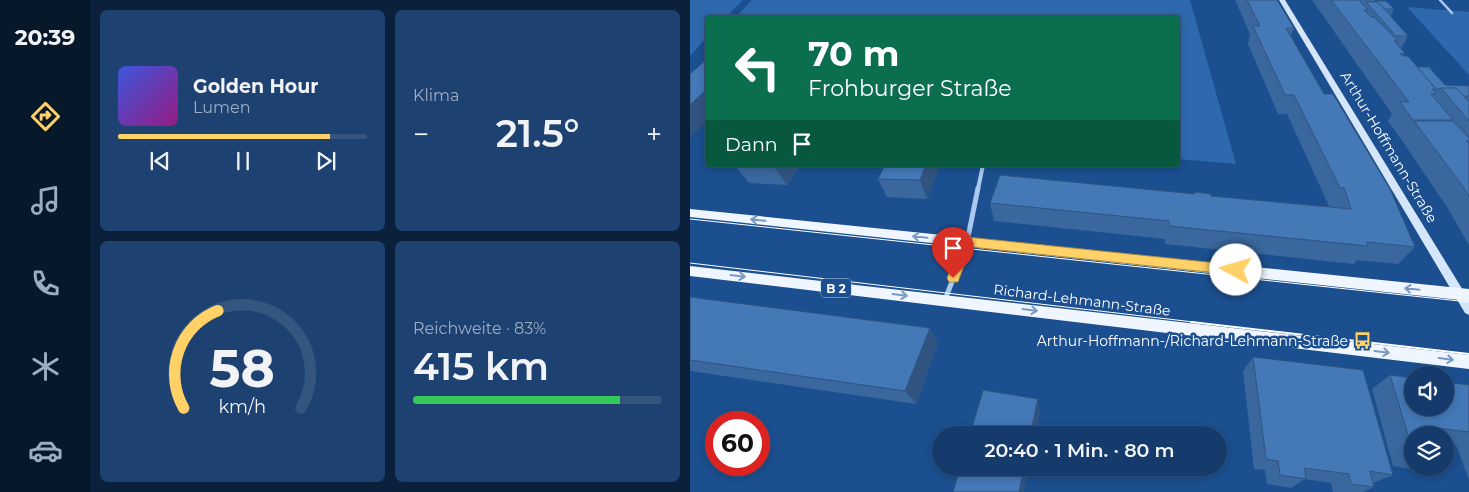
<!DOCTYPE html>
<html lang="de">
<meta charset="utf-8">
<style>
:root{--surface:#143b6b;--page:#1d4271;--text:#f1f3f6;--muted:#9dadc1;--line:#33557e;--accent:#ffd166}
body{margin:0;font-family:Montserrat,sans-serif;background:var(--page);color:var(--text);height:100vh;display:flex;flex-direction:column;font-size:19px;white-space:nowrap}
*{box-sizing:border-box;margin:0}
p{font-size:16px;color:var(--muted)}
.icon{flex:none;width:28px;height:28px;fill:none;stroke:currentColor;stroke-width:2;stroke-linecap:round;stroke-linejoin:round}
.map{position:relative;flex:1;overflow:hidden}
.sheet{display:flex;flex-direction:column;gap:10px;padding:10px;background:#0b203b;width:600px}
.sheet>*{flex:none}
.guide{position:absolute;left:15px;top:15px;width:475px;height:152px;border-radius:5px;box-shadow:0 2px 8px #0003,0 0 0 1px var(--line);background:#0b6e4f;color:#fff;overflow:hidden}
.fabs{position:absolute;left:714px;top:366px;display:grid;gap:10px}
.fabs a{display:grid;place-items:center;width:50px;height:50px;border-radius:50%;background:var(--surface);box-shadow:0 2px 8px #0003,0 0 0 1px var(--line);font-size:25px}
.speed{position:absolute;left:15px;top:411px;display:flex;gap:10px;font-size:25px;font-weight:700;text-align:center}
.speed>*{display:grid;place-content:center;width:65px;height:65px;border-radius:50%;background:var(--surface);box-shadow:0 2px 8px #0003,0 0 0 1px var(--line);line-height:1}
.speed .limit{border:8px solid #d22;background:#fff;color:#111}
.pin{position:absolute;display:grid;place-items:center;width:42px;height:42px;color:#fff;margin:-51px -21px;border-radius:50% 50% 50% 0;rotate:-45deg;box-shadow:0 0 5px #0007}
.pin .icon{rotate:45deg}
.me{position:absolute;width:55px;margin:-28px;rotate:276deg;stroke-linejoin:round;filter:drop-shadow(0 0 4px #0008)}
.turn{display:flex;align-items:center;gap:18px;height:105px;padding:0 20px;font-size:22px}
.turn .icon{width:65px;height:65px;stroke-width:2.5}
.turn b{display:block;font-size:35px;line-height:42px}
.then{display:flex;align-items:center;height:48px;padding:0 20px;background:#0003;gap:10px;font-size:19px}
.big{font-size:38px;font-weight:600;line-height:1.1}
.sheet .tile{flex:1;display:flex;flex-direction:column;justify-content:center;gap:8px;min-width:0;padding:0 18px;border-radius:8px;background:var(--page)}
.sheet .dial{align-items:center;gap:0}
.dial svg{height:130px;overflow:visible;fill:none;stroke:var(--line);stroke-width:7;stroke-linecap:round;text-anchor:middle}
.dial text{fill:var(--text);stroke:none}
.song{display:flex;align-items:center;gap:15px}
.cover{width:60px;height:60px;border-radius:8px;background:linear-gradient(135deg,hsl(230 70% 55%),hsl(310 70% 35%))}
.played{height:5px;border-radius:2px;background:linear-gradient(90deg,var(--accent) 85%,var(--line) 85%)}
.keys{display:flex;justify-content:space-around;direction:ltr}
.heat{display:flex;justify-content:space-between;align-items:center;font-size:28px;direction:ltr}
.charge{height:8px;border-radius:4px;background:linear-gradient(90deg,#34c759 83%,var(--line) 0)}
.sheet .tiles{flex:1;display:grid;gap:10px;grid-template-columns:repeat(2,1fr)}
.trip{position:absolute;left:242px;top:426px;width:295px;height:50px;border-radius:25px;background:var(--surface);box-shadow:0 2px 8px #0003,0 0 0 1px var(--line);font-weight:600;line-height:50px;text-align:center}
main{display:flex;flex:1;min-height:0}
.dock{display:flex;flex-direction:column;width:90px;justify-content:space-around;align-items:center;background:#08182b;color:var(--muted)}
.dock .icon{width:35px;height:35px}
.dock .on{color:var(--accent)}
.dock b{font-size:22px;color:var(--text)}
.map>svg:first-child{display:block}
.green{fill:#2e69ad}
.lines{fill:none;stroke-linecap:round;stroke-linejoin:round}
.lane{stroke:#a9c9ee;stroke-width:2.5}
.street-far1{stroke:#a9c9ee;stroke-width:4}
.street{stroke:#a9c9ee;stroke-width:5}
.secondary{fill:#d6e6fa;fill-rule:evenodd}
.primary{fill:#f0f6ff;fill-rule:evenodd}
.tram-far1{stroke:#fff;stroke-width:1}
.tram{stroke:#fff;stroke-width:2}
.wall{fill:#3a679d}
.shaded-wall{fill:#305480}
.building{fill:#4478b7;stroke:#305480}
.oneway{stroke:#7b9ac1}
.route{fill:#ffd166;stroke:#a68842}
.labels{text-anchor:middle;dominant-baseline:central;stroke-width:5;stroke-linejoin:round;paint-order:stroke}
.shield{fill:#1b4f8f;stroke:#bbcadd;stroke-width:1}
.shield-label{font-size:12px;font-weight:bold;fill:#fff}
.street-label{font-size:14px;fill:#fff;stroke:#1b4f8f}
.poi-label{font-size:14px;fill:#fff;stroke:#1b4f8f;text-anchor:end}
</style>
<main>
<nav class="dock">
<b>20:39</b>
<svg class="icon on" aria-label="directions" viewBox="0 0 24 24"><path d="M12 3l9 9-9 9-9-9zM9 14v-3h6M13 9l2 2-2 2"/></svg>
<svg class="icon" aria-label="music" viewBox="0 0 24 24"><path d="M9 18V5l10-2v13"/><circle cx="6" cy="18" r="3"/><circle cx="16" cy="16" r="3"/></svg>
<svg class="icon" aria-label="phone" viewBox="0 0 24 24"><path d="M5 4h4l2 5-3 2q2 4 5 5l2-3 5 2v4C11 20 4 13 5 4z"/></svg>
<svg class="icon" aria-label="climate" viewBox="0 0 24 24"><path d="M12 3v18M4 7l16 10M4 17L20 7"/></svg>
<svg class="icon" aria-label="car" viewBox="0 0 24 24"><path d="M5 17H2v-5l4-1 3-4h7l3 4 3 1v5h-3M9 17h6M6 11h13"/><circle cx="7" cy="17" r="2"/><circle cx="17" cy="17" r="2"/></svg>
</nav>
<section class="sheet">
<div class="tiles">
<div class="tile">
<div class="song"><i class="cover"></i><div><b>Golden Hour</b><p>Lumen</p></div></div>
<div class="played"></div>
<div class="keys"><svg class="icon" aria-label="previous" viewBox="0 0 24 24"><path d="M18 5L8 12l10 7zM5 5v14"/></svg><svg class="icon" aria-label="pause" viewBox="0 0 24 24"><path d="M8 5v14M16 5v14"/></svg><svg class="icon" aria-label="next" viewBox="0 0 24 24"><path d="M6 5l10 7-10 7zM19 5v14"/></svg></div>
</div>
<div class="tile"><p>Klima</p>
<div class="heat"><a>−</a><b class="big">21.5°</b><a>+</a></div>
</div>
<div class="tile dial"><svg viewBox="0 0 100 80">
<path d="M14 69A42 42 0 1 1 86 69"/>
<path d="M14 69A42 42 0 0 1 35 9" stroke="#ffd166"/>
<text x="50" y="56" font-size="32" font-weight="700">58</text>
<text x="50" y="72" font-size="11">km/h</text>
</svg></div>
<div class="tile"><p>Reichweite · 83%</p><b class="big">415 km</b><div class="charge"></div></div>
</div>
</section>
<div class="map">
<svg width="779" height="492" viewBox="0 0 779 492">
<rect width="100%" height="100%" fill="#1b4f8f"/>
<g class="green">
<path d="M0,0h53l-17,17 -18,1 -1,19 -17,19z"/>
<path d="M62,0h438l46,164 -58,-5v-141l-442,-1z"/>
<path d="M717,7l62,5v63z"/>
</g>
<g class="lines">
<path class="lane" d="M750,0l12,13"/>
<path class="street-far1" d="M288,189l5,-24"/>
<path class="street" d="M255,300l22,-58 11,-54"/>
<path class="secondary" d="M589,0h6l184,300v15l-4,-2z"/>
<g class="primary">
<path d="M0,209l779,80v12l-779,-84z"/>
<path d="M0,266l779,89v14l-779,-93z"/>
</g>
<g class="tram-far1">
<path d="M0,219l779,83"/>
<path d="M0,263l512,60"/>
</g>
<path class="tram" d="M501,322l278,32"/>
</g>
<g class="wall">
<path d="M545,0h42l17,28 -3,8 33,58 91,153 -17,17 -41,-4 -3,4 -189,-20v-5l-171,-18 -4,-18 204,-9 1,-2 16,4 122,11 -4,-1 -42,-92h-9l-30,-70 2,-10z"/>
<path d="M622,0h62l20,9 -3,6h-2l19,21 -6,11h-3l6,6 -2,3 14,11 28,18 24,1v16h-1h1v143l-22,-38 -46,-68 1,-1h-2l-12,-17 4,-7z"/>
<path d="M45,165h66l-14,20 -38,-2z"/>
<path d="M250,165l-13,34 -40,-2 -9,-18z"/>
<path d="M0,297l248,46 -22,61 -226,-33z"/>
<path d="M563,357l140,118 -20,8 1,4 -11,5h-30l-2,-9 -26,-4 -14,9 -24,-4 -2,-14 -11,-1 -11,-98z"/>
<path d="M700,375l79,10v95l-13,-35 -11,-2v-8h-33v33h20l-8,3 -31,-5 -21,-77z"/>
</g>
<g class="shaded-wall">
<path d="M18,88v32l-18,18v-33z"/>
<path d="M86,165h25l-14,20 -13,-18z"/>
<path d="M236,165h14l-13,34 -7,-19z"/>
<path d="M240,328l8,15 -22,61 -11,-13z"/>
<path d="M348,399l2,13 -4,23h-6z"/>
<path d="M334,468h5l-5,24h-5z"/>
</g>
<g class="building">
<path d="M557,0h30l17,28h-8l38,66h9l57,95 25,58 -48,-5 1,4 -199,-20v-5l-179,-18 10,-28 195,19v-2l16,2v2l140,13 -7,-21h-4l-46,-93h-9l-32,-69h7z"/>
<path d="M641,0h28l9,10h-4l7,7h3l24,24h-4l11,12 -5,1 3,2h5l28,33h-4l4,5h-5l22,26h-40l-13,-18h9z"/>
<path d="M684,1h12l8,8h-10l-8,-7h-3z"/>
<path d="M676,2h10l4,2 28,32h-12z"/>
<path d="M18,58v30l-18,17v-31z"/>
<path d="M727,67h12l16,18 24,1v10h-6l-7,-8 -20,1z"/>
<path d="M751,88h15l13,14v19z"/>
<path d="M724,121h39l16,17v3h-3l3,3v53l-5,-9z"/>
<path d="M48,165h38l-2,2z"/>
<path d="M195,165h41l-6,15 -42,-1z"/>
<path d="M0,297l240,31 -25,63 -215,-31z"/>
<path d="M563,357l110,13 30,105 -23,-4 4,16 -23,-3 -2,-10 -45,-6 2,11 -26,-4 -2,-14 -12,-2z"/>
<path d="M700,375l22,3v30h33v-26l24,3v47l-32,-4 3,7h-28v13z"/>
<path d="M293,390l55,9 -8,36h-60z"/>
<path d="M755,451l4,10 -4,-1z"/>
<path d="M270,468h64l-5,24h-66z"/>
</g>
<defs><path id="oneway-shaft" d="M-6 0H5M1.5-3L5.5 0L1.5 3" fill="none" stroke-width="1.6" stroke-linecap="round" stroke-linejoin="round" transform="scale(1.25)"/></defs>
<g class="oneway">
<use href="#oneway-shaft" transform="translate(68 220) rotate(-174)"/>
<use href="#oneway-shaft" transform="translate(230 237) rotate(-174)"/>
<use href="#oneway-shaft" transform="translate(48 276) rotate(7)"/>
<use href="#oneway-shaft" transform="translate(722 289) rotate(-174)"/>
<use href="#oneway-shaft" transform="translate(210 295) rotate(7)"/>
<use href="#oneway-shaft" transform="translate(340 310) rotate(7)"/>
<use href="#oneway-shaft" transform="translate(692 352) rotate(7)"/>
<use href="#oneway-shaft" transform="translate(756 359) rotate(7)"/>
</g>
<path class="route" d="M277,237l269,28 6,5 -6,5 -265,-28 -13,35h-9l-2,-4 14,-36z"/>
<defs>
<symbol id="bus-bare" viewBox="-9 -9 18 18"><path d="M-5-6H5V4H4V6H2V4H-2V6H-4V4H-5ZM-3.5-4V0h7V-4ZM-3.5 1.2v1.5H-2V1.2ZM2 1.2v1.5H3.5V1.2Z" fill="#ffd166" stroke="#1b4f8f" stroke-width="2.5" paint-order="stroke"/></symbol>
</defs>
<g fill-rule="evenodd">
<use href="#bus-bare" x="660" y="328" width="25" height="25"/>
</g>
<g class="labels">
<rect class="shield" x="131" y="278.5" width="30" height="19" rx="4"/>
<g class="shield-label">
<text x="146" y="288">B 2</text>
</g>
<g class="street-label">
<text transform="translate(699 147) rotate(59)">Arthur-Hoffmann-Straße</text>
<text transform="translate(392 300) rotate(7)">Richard-Lehmann-Straße</text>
</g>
<g class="poi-label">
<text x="658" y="341">Arthur-Hoffmann-/Richard-Lehmann-Straße</text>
</g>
</g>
</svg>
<div class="fabs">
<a><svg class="icon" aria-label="sound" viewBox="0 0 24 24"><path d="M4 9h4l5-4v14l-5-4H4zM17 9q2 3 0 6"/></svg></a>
<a><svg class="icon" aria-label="layers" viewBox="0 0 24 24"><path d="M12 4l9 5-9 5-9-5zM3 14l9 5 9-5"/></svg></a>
</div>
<div class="speed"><div class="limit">60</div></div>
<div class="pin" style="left:263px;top:278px;background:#d93025"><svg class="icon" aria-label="arrive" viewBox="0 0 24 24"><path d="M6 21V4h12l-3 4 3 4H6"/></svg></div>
<svg class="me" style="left:546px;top:270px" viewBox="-20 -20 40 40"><circle r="19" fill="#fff"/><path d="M0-13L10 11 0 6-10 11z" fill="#ffd166"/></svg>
<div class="trip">20:40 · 1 Min. · 80 m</div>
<div class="guide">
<div class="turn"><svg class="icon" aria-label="left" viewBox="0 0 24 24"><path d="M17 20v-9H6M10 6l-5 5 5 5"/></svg><div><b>70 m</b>Frohburger Straße</div></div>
<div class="then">Dann<svg class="icon" aria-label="arrive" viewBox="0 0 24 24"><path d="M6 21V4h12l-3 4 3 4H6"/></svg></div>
</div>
</div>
</main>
